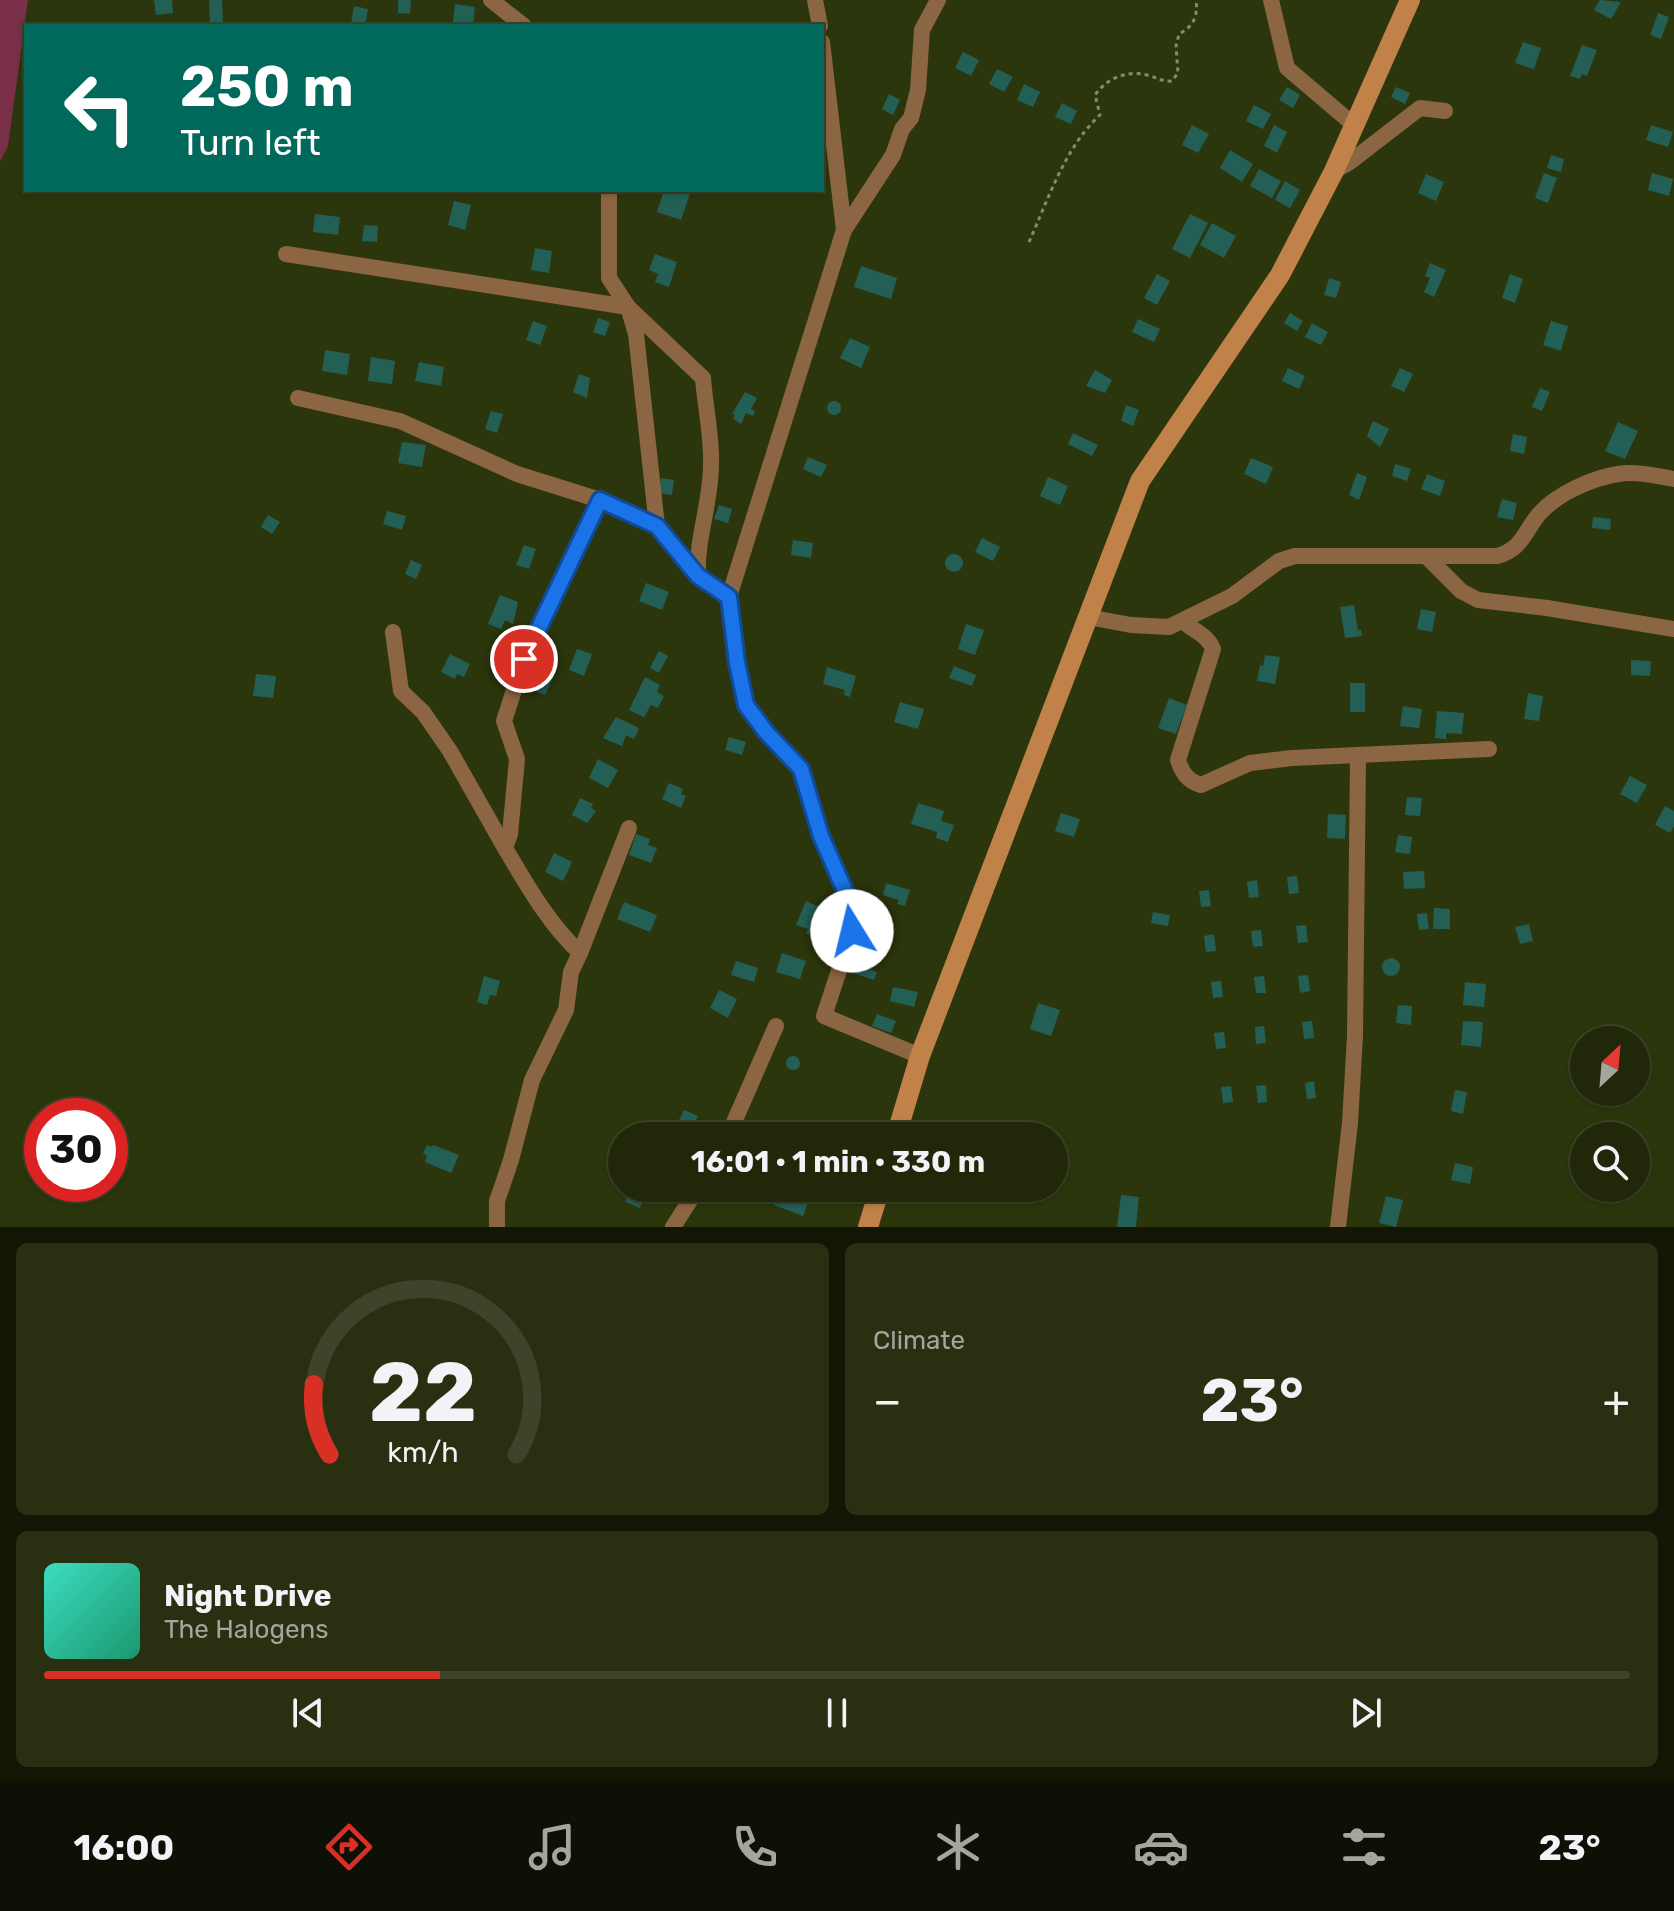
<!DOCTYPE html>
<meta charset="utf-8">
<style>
:root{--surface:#212809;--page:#293012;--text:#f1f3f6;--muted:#a2a69c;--line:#3e442a;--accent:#d93025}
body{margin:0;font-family:Rubik,sans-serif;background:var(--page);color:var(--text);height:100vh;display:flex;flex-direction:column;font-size:30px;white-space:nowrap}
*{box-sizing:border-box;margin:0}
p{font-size:26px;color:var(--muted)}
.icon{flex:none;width:44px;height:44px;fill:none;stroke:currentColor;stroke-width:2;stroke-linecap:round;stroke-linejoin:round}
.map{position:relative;height:1227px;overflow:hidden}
.sheet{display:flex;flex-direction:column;gap:16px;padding:16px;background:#121605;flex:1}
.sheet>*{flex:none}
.guide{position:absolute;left:24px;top:24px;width:800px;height:168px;border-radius:0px;box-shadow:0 2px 6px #0004,0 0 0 2px var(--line);background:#00695c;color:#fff;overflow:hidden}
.needle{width:52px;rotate:26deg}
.controls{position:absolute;left:1570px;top:1026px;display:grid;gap:16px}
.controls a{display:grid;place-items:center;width:80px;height:80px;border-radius:50%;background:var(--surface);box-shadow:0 2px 6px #0004,0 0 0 2px var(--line);font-size:40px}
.speed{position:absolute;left:24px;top:1098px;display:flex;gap:16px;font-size:40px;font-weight:700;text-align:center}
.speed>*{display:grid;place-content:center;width:104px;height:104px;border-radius:50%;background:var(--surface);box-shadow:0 2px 6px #0004,0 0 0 2px var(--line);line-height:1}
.speed .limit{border:12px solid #d22;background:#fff;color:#111}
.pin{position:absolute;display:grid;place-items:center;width:68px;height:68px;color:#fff;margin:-34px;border:4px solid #fff;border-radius:50%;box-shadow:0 2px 8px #0007}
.me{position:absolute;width:88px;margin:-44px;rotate:351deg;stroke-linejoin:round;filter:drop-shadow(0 0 6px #0008)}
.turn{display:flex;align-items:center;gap:28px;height:168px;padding:0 24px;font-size:36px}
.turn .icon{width:104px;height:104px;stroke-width:2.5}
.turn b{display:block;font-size:56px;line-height:68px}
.big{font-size:60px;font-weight:700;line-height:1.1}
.sheet .card{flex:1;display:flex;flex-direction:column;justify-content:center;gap:12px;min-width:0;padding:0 28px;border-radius:12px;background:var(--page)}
.sheet .dial{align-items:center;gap:0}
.dial svg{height:208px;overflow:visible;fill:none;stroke:var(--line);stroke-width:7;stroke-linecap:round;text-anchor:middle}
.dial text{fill:var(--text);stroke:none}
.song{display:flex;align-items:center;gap:24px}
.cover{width:96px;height:96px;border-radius:12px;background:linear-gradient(135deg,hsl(170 70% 55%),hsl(160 70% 35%))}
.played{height:8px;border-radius:4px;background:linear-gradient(90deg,var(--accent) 25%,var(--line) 25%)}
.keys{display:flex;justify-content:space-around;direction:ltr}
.heat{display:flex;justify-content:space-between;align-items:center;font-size:44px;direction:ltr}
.sheet .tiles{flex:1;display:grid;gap:16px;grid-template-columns:1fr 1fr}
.card:last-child{grid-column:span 2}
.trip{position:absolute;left:608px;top:1122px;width:460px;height:80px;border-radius:40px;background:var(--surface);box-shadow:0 2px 6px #0004,0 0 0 2px var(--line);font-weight:700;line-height:80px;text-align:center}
.menu{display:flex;height:128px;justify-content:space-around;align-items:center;background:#0d1004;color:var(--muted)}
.menu .icon{width:56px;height:56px}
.menu .active{color:var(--accent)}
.menu b{font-size:36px;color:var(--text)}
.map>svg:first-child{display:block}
.green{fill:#782f47}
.building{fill:#245f56}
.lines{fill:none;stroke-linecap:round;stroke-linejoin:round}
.path{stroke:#828e65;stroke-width:3;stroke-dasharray:4 4;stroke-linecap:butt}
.street{stroke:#8c6543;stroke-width:16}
.secondary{stroke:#c08249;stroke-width:20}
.route-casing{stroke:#114b97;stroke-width:20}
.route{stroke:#1a73e8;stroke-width:14}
</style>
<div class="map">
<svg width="1674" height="1227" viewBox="0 0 1674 1227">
<rect width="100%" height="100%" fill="#2c360c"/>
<path class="green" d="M0,0h28l-20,146 -8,16z"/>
<g class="building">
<path d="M154,0h18l1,13 -17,2z"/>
<path d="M209,0h13l1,24h-13z"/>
<path d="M398,0h13l-1,14 -12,-1z"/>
<path d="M1600,0l21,2 -10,17 -17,-9z"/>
<path d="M455,4l20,3 -2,18 -20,-3z"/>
<path d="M354,6l14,3 -3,17 -14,-2z"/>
<path d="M1658,13l11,4 -8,22 -11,-4z"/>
<path d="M1523,42l18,6 -7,21 -19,-6z"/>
<path d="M1582,45l15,5 -10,26 -5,-2 -2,5 -10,-3z"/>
<path d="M963,52l16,8 -8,16 -16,-8z"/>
<path d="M997,69l16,8 -9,15 -15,-8z"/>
<path d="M1024,84l16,8 -7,15 -16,-7z"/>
<path d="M1287,87l13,8 -7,13 -14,-8z"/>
<path d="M1396,87l14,6 -5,11 -14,-7z"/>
<path d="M889,94l11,6 -7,15 -11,-6z"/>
<path d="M1062,103l15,8 -6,13 -16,-7z"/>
<path d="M1254,105l17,9 -8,15 -17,-8z"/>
<path d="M1192,125l17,9 -11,19 -16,-8z"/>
<path d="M1274,125l13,7 -10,21 -13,-7z"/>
<path d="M1651,125l22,7 -5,15 -22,-7z"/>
<path d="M1230,150l23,14 -11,18 -22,-14z"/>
<path d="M1551,155l13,4 -3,13 -14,-4z"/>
<path d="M1259,169l22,12 -9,17 -22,-12z"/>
<path d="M1544,173l13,5 -9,25 -13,-5z"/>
<path d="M1652,173l21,6 -4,17 -21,-6z"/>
<path d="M1426,174l18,8 -8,19 -18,-8z"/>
<path d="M1285,181l15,9 -10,18 -15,-8z"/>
<path d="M664,190h27l-10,30 -24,-8z"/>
<path d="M454,201l17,4 -6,25 -17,-5z"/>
<path d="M315,214l25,3 -2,18 -25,-3z"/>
<path d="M1190,214l18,9 -18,35 -18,-9z"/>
<path d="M1212,223l24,13 -12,22 -24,-13z"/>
<path d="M364,225l14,1 -1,16 -15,-1z"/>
<path d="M535,248l17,3 -3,22 -18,-3z"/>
<path d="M655,254l22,8 -8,25 -14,-5 3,-8 -9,-4z"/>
<path d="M1430,263l16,7 -12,27 -10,-5 6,-14 -5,-2z"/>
<path d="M861,266l36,12 -6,21 -37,-12z"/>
<path d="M1157,274l13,7 -13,24 -13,-7z"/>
<path d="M1510,274l13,5 -8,24 -13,-5z"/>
<path d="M1329,278l12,4 -5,16 -12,-3z"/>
<path d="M1290,313l13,8 -6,10 -13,-8z"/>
<path d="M598,318l12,4 -5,14 -12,-4z"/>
<path d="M1138,319l22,10 -6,13 -22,-10z"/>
<path d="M533,321l14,5 -7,19 -14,-5z"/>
<path d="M1551,321l17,5 -7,25 -18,-6z"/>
<path d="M1312,323l16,9 -7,13 -16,-8z"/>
<path d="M850,338l20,9 -9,21 -21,-10z"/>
<path d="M325,350l25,4 -3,21 -25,-4z"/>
<path d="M371,357l24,4 -3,23 -24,-3z"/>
<path d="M419,362l25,5 -3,19 -26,-5z"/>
<path d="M1288,368l17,8 -6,13 -17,-8z"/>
<path d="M1400,368l13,6 -9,18 -13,-6z"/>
<path d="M1095,370l17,10 -7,13 -19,-7z"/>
<path d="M579,374l11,4 -3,20 -14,-6z"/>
<path d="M1540,388l10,4 -8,19 -10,-4z"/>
<path d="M745,392l12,6 -6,11 4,2 -2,5 -7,-3 -5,11 -8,-5 2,-4 -3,-1z"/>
<circle cx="834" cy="408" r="7"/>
<path d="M1126,405l13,5 -6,16 -12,-5z"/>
<path d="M491,411l12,3 -6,19 -12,-4z"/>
<path d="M1373,421l16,8 -9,18 -13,-11z"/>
<path d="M1618,422l20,9 -13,28 -20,-8z"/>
<path d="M1073,433l25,12 -6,11 -24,-12z"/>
<path d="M1513,434l14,3 -3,17 -14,-3z"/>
<path d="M402,442l24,3 -4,22 -24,-4z"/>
<path d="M808,457l19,8 -6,12 -18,-8z"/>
<path d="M1251,458l22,9 -7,17 -22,-10z"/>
<path d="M1395,464l16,5 -4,12 -15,-5z"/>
<path d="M1357,473l10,4 -8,23 -10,-5z"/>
<path d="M1427,474l18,7 -5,15 -19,-7z"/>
<path d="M1048,477l20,9 -8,19 -20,-9z"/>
<path d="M661,478l13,2 -2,15 -13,-2z"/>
<path d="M1502,499l15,4 -4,17 -16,-3z"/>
<path d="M719,505l13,4 -4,14 -14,-4z"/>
<path d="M387,511l19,5 -4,14 -19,-6z"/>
<path d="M268,515l12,7 -8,12 -11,-7z"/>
<path d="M1593,517l18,2 -1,11 -18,-2z"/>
<path d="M982,538l18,9 -7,14 -18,-9z"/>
<path d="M793,540l20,3 -2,15 -20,-3z"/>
<path d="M524,545l12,4 -7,20 -13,-4z"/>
<circle cx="954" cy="563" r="9"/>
<path d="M411,560l11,5 -6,14 -11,-5z"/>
<path d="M646,583l23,9 -7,18 -23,-9z"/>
<path d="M500,595l18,7 -5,22 -8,-4 -4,9 -13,-5z"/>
<path d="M1354,605l4,25h3l1,6 -17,2 -5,-31z"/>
<path d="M1421,609l15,3 -4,20 -15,-3z"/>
<path d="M966,624l18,6 -9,25 -17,-6z"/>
<path d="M577,649l15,5 -8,22 -15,-6z"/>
<path d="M659,651l9,5 -9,17 -9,-5z"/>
<path d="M450,654l20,10 -6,13 -7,-3 -2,5 -14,-7z"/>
<path d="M1265,655l15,2 -5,27 -18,-3 3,-16 3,1z"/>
<path d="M1631,660l20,1 -1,15 -19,-1z"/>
<path d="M538,663l18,8 -11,24 -17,-7z"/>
<path d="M954,666l22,9 -4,11 -23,-8z"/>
<path d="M827,667l29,9 -6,21 -6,-2 1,-5 -22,-6z"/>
<path d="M256,674l20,2 -3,22 -20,-2z"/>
<path d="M645,677l15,8 -3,7 7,4 -6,12 -7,-3 -7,12 -15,-7z"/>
<rect x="1350" y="683" width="15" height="29"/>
<path d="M1528,693l15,3 -4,25 -15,-2z"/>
<path d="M1169,698l18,7 -11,29 -18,-6z"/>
<path d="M900,702l24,7 -6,20 -24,-7z"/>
<path d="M1403,706l19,3 -3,19 -19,-2z"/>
<path d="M1437,711l27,2 -2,21 -16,-1v6l-11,-1z"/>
<path d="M616,717l23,11 -5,11 -8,-4 -4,11 -19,-8z"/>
<path d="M729,737l17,5 -4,13 -17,-5z"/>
<path d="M598,759l20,11 -10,18 -19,-10z"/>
<path d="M1630,776l17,9 -10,18 -17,-9z"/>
<path d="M669,783l14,6 -2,5 5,2 -5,12 -19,-9z"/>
<path d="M1407,797l15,1 -2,18 -15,-1z"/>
<path d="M580,798l13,6 -2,4 5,3 -9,12 -15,-8z"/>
<path d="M918,803l26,8 -3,10 13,4 -6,17 -12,-4 1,-6 -26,-8z"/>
<path d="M1665,806l9,5v15l-4,7 -15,-8z"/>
<path d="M1061,813l19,6 -6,18 -19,-6z"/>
<path d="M1328,814l18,1 -1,24 -18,-1z"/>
<path d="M636,834l14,5 -2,6 9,3 -6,15 -22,-8z"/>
<path d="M1398,835l14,2 -2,17 -15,-2z"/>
<path d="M554,853l18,9 -9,19 -18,-9z"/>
<path d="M1424,871l1,17 -21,1 -1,-17z"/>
<path d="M1297,876l2,17 -10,1 -2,-17z"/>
<path d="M1257,880l2,17 -10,1 -2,-16z"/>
<path d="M886,883l24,7 -5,16 -8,-2 2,-4 -16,-5z"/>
<path d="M1209,890l2,16 -10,1 -2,-16z"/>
<path d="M806,901l20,9 -12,27 -8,-4 2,-4 -12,-4z"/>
<path d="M624,902l33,13 -7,17 -33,-13z"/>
<path d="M1434,908l16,1v20h-17z"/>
<path d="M1153,912l17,3 -2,11 -17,-3z"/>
<path d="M1427,913l2,16 -10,1 -2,-16z"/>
<path d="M1529,924l4,17 -13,3 -5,-17z"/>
<path d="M1306,925l2,17 -10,1 -2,-17z"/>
<path d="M1261,930l2,16 -10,1 -2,-16z"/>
<path d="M1214,934l2,17 -10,1 -2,-16z"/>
<path d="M782,953l24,8 -6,18 -24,-7z"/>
<circle cx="1391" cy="967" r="9"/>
<path d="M736,961l22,7 -4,14 -23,-7z"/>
<path d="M856,964l21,8 -3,8 -21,-7z"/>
<path d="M1308,975l2,16 -10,2 -2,-17z"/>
<path d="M484,976l16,5 -4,15 -6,-1 -3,10 -10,-3z"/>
<path d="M1264,976l2,17h-10l-2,-16z"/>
<path d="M1221,981l2,16 -10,1 -2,-16z"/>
<path d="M1465,982l21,2 -2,23 -21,-2z"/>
<path d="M893,987l25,5 -4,15 -24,-6z"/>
<path d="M719,990l18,9 -9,19 -18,-10z"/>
<path d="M1038,1003l22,7 -9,26 -21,-7z"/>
<path d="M1398,1005l14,1 -1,19 -15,-2z"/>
<path d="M877,1014l19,7 -5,12 -19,-7z"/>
<path d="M1312,1021l2,17 -10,1 -2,-17z"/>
<path d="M1463,1021l20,1 -2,25 -20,-2z"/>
<path d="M1264,1026l2,17 -10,1 -1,-17z"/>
<path d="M1224,1032l2,16 -10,1 -2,-16z"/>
<circle cx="793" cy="1063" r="7"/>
<path d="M1314,1081l2,17 -9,1 -2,-16z"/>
<path d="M1266,1085l1,17 -9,1 -2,-17z"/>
<path d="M1231,1086l2,16 -10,1 -2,-16z"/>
<path d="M1455,1090l12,2 -4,22 -12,-3z"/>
<path d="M684,1110l14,6 -7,14 -14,-6z"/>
<path d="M427,1145l5,2 1,-2 26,10 -8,18 -26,-11 2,-7 -4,-1z"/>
<path d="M1455,1163l18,4 -3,17 -19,-4z"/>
<path d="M631,1188l15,4 -6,16 -15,-6z"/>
<path d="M780,1189l29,11 -6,16 -29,-11z"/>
<path d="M1121,1195l18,2 -3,30h-19z"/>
<path d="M1386,1196l17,4 -7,27 -17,-4z"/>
</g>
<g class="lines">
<path class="path" d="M1029,242c19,-42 36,-95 71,-127l-5,-20c12,-17 32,-25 52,-20 9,2 15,7 25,6l6,-8 -2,-27 3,-12c15,-8 19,-18 17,-34"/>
<g class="street">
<path d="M491,0l33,26"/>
<path d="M815,0l5,26"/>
<path d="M1271,0l16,68 67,57"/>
<path d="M1334,171l16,-9 70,-54 25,3"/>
<path d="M609,190v88l19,29 8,27 21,192"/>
<path d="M844,230l49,-75 9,-26 9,-11 7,-28 4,-60 16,-30"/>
<path d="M286,254l342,53 75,71c2,28 9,58 8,87 0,38 -15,74 -13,111l-41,-50 -57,-26 -83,-26 -117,-53 -102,-23"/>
<path d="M1427,557l34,34 17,9 69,8 127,21"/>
<path d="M698,576l31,21 8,66 9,42 20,27 35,37 20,67 32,73 -1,22 -28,85 96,40"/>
<path d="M729,597l115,-367 -22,-188"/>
<path d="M1088,617l43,8 38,2 63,-31 47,-35 16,-5h202c26,-7 27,-25 43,-43 17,-19 52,-35 78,-39 19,-3 38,2 56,5"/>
<path d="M1183,621c10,10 25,14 30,28l-35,111c4,13 10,21 23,25l49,-22 42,-5 197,-9"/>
<path d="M393,632l8,59 22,21 27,39 55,97"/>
<path d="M580,953l49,-125"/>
<path d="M728,1136l48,-110"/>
<path d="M497,1227v-26l14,-41 21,-80 34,-70 5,-38 9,-19c-32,-30 -53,-68 -75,-105l5,-14 7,-75 -13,-38 20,-62 76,-159"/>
<path d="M673,1227l25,-39"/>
<path d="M1338,1227l12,-104 5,-87 3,-279"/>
</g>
<g class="secondary">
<path d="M896,1136l24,-80 220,-575 140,-206 54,-104 76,-171"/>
<path d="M868,1227l12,-39"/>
</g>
</g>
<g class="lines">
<defs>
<path id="route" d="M524,659l76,-159 57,26 41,50 31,21 8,66 9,42 20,27 35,37 20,67 32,73 -1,22"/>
</defs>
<use href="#route" class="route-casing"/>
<use href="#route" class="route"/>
</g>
</svg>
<div class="controls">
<a><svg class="needle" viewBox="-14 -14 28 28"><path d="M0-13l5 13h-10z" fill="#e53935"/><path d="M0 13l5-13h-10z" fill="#a2a69c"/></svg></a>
<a><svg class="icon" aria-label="search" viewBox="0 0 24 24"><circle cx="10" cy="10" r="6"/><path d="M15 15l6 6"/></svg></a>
</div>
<div class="speed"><div class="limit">30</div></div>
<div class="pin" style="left:524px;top:659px;background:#d93025"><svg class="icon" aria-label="arrive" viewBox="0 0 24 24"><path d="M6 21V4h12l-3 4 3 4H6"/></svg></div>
<svg class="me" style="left:852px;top:931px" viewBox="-20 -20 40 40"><circle r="19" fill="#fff"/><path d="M0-13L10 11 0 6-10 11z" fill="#1a73e8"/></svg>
<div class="trip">16:01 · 1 min · 330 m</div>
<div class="guide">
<div class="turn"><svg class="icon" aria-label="left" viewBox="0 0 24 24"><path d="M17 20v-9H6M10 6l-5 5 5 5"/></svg><div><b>250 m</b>Turn left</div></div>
</div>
</div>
<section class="sheet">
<div class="tiles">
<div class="card dial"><svg viewBox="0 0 100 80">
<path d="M14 69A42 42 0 1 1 86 69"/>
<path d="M14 69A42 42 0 0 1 8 42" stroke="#d93025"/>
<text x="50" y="56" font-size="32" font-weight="700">22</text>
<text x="50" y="72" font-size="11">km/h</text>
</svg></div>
<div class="card"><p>Climate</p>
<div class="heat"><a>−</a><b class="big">23°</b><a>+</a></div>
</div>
<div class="card">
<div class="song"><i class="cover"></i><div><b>Night Drive</b><p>The Halogens</p></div></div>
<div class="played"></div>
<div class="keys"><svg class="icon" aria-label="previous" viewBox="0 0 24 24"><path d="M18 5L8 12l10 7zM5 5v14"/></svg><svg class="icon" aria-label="pause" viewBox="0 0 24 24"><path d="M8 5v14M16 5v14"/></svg><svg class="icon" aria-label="next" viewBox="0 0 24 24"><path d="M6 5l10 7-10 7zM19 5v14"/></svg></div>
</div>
</div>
</section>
<nav class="menu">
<b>16:00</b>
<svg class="icon active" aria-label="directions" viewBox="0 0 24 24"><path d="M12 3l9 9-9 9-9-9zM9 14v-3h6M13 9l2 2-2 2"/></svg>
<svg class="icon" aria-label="music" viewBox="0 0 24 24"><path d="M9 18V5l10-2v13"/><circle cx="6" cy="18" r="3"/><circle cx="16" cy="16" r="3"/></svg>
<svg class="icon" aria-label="phone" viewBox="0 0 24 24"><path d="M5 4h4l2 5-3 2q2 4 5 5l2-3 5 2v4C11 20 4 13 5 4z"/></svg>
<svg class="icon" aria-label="climate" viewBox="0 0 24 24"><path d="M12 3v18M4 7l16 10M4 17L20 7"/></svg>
<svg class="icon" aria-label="car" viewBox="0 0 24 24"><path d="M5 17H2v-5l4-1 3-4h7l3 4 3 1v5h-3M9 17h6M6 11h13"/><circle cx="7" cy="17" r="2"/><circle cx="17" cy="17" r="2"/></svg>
<svg class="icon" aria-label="filters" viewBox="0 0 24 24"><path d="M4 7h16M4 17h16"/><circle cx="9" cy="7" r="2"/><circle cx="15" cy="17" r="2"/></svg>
<b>23°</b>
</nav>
